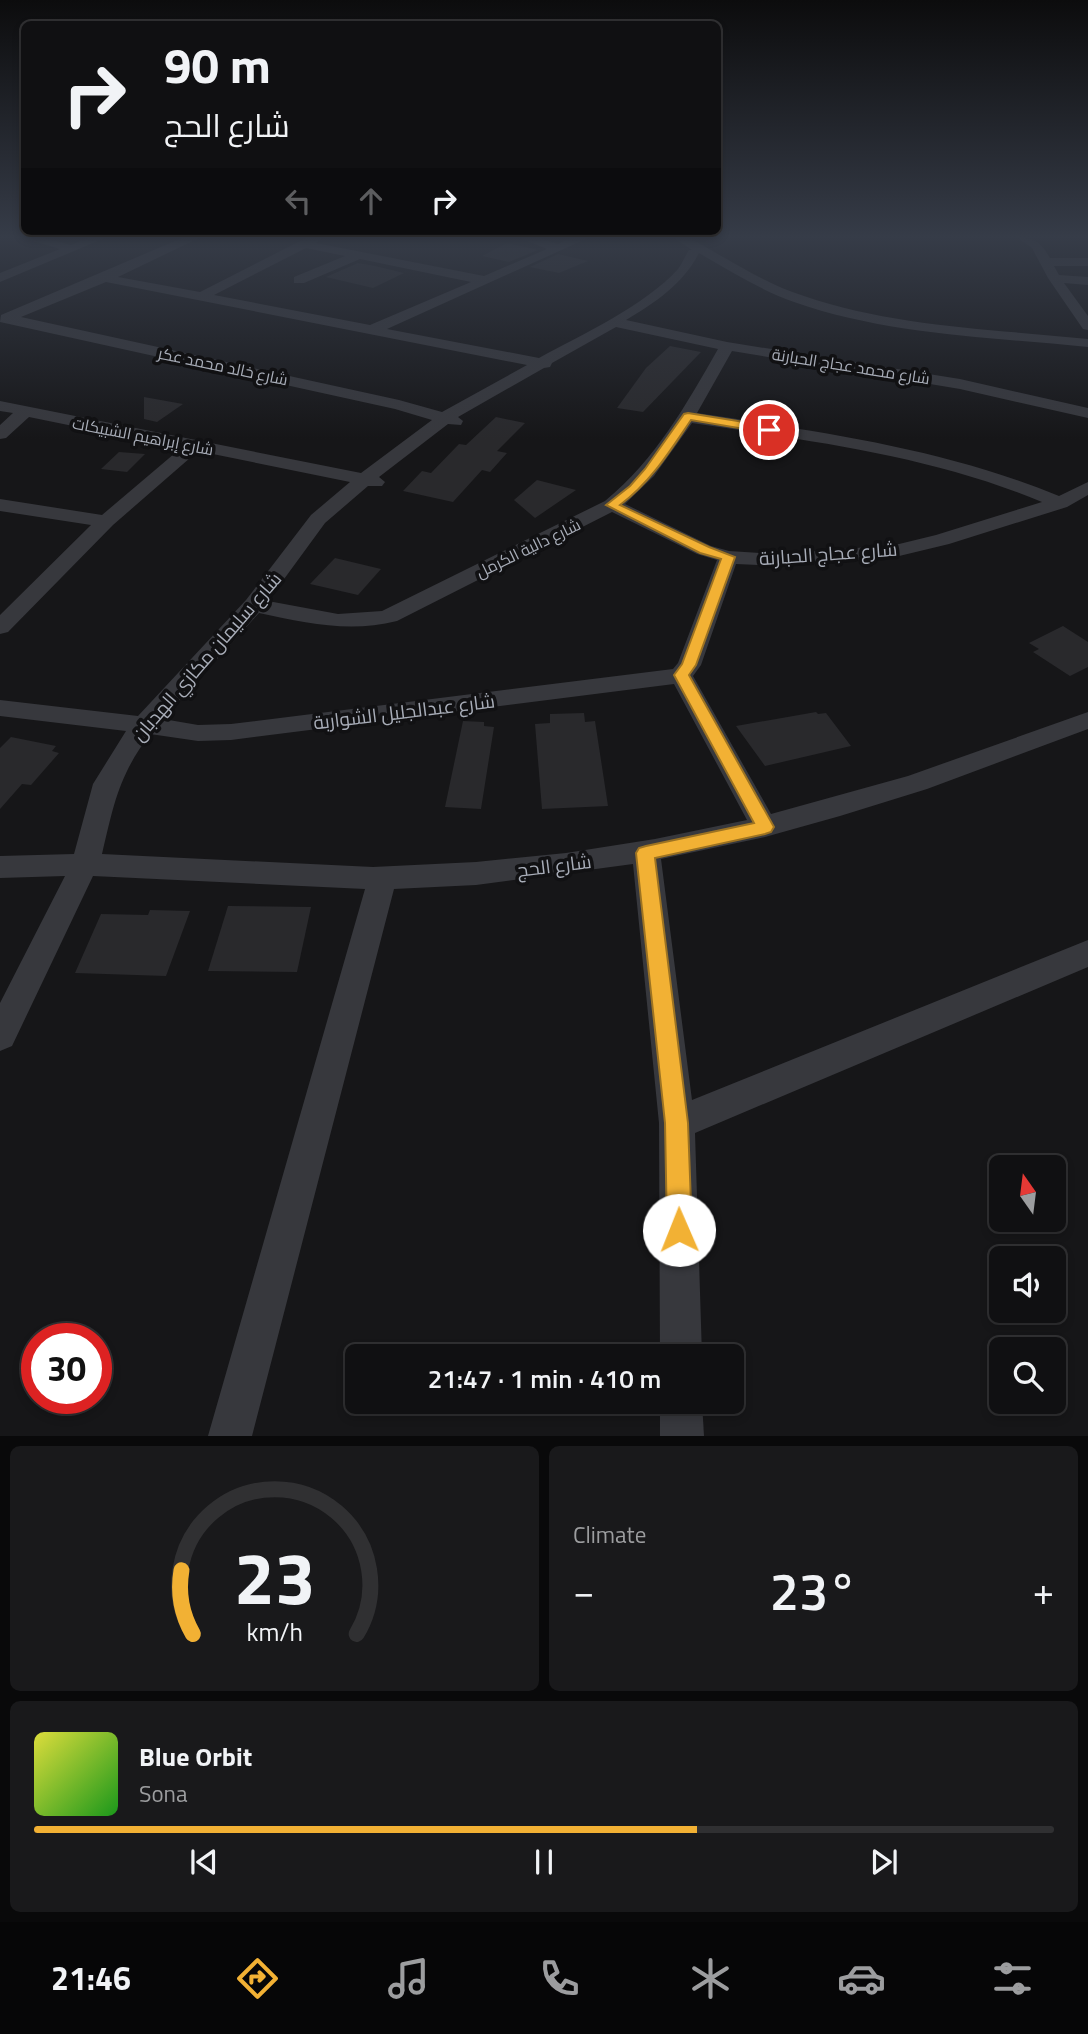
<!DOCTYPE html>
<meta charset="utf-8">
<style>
:root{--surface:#101012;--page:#19191b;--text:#f1f3f6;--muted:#9c9d9f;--line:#303032;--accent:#f2b134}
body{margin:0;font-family:"Titillium Web",Cairo,sans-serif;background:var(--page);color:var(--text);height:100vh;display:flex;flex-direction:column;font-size:26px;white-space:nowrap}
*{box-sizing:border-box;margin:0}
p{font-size:23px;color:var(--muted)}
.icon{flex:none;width:38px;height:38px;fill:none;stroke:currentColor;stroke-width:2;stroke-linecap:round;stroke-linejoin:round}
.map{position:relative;height:1436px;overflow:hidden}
.sheet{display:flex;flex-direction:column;gap:10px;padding:10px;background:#09090a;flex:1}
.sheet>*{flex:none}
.hud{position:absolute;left:21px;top:21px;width:700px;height:214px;border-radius:10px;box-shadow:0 4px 10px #0003,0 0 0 2px var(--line);background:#101012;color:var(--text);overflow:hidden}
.needle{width:46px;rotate:346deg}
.buttons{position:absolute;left:989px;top:1155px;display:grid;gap:14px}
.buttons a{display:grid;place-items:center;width:77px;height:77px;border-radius:10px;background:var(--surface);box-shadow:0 4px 10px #0003,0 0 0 2px var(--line);font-size:35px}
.speed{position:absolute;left:21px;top:1323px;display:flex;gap:14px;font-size:35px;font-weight:700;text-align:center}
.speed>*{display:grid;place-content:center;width:91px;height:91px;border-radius:50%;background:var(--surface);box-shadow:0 4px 10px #0003,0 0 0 2px var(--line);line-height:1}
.speed .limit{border:10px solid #d22;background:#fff;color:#111}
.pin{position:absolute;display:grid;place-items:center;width:60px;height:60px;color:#fff;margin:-30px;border:4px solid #fff;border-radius:50%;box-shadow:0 2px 7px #0007}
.me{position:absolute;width:77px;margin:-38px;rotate:359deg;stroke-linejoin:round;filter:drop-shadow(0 0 5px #0008)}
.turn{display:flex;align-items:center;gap:24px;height:147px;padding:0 28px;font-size:32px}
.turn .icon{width:91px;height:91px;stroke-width:2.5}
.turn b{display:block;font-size:49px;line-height:60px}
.lanes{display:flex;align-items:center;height:66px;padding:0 28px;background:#0003;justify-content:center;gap:35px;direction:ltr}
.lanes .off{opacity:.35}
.big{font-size:52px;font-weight:600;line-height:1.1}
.sheet .tile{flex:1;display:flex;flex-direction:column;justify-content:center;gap:10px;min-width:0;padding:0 24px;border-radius:10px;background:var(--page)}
.sheet .dial{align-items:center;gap:0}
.dial svg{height:182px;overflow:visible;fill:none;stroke:var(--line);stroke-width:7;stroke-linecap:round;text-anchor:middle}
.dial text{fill:var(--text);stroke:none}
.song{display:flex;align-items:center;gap:21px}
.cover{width:84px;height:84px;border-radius:10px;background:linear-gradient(135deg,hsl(60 70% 55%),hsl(120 70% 35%))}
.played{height:7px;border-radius:4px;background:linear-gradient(90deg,var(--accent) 65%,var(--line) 65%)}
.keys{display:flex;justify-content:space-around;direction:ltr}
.heat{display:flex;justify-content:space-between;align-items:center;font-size:38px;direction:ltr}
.sheet .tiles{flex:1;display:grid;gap:10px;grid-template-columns:1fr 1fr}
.tile:last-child{grid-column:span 2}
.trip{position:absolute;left:345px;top:1344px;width:399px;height:70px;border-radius:10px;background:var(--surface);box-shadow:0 4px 10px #0003,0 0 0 2px var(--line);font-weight:600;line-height:70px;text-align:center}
.tabs{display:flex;height:112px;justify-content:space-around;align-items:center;background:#060607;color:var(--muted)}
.tabs .icon{width:49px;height:49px}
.tabs .current{color:var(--accent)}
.tabs b{font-size:32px;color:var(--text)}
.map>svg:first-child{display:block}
.building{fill:#29292c}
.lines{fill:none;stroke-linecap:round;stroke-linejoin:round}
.minor{fill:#37383d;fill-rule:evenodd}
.route{fill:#f2b134;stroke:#9d7322;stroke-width:2}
.labels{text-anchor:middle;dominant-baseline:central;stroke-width:7;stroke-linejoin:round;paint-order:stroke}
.far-street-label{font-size:16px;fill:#a8adb8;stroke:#111113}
.street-label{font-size:19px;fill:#a8adb8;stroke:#111113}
</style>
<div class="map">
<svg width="1088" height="1436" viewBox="0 0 1088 1436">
<rect width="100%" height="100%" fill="#161618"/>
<g class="building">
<path d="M507,243l31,7 -29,12 -27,-6z"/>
<path d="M558,254l30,7 -29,12 -29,-6z"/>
<path d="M358,263l17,3 29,7 -31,15 -47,-11z"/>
<path d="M670,346l31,6 -58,60 -26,-4 29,-40z"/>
<path d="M144,397l39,7 -26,18 -13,-3z"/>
<path d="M496,417l29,6 -28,28 10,2 -17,19 -8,-2 -29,32 -50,-11 19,-20 9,2 28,-29 7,1z"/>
<path d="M119,452l26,2 -18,18 -26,-3z"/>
<path d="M537,480l39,10 -41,28 -21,-18z"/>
<path d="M335,558l46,11 -23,26 -48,-11z"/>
<path d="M1063,626l25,16v25l-18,9 -37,-24 6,-3 -10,-6z"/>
<path d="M816,712l2,2 8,-1 25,33 -86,20 -29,-40z"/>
<path d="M584,713l1,9 10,-1 13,85 -66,3 -7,-85 15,-1v-9z"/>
<path d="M463,721l21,1v4l10,1 -13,82 -36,-2z"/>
<path d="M11,737l45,9 -4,5 7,2 -28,32 -9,-1 -22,25v-61z"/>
<path d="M228,906l83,1 -14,65 -89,-1z"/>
<path d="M150,910l40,1 -24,65 -91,-3 26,-59 47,1z"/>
</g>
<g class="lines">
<g class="minor">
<path d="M23,238h22l26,7 17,-7h17l-105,44v-9l60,-24z"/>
<path d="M182,238h17l-81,39 82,15 106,-54h16l-6,5 168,33 63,-27 -27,-11h19l19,6 13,-6h17l-201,91 152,29c42,-23 107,-53 139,-89 4,-5 7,-13 11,-19h3l-18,-12h15c38,20 74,45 115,58 90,31 189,33 284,43v8c-98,-10 -200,-12 -294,-45 -34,-12 -64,-31 -95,-49 -16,31 -44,50 -73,67l101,22 233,37 128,29v10l-128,-29 -228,-38 -35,62c124,19 246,35 362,83l29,-14v13l-21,12 -118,37 -54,13 -117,9 -42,-2 -35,101 -8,11 78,138 137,-38 180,-64v17l-161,60 -87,27 -75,21 -104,22 31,241 396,-160v27l-393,166 7,223h-42l-1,-233 -26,-259 -157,21 -82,4 -142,547h-44l157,-547 -272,-13 -81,170 -12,5v-48l65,-127 -65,2v-22l74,-2 19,-70 33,-53 -126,-15v-16l138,16 108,-116 65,-85 39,-33 -152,-31 -85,74 -105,107 -8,2v-19l91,-90 -91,-14v-12l102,16 79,-67 -152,-31 -23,21 -6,1v-14l13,-12 -13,-2v-10l361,72 71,-53 -37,-11 -395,-87 1,-7zM306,248l39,8 -51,21v6h10l56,-24 111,23 -101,43 -156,-30zM106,282l421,83 -85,47 -43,-12 -378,-83zM616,327l102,22c-32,56 -62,110 -113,152l-223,110 -44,3 -70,-13 57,-78 43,-37h14l3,-4 -6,-5 69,-53 13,1 2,-4 -5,-4 86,-49 6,-1 2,-4zM692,423c119,18 238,32 350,79l-106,33 -41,10 -117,9 -49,-3 -18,-5 -86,-42 29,-28zM612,512l85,42 20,6 -39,103 -5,6 -442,55 -33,1 -35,-6 96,-106c47,10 90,20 138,8zM674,684l73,136 -92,19 -89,14 -90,9 -103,5 -271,-13c12,-50 16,-77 48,-120l48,7 33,-1z"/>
<path d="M1018,238c18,0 23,5 32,20h38v8h-34l5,9 29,2v8l-24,-2 24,33v14l-5,-1 -35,-51 -16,-30z"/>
<path d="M660,1402h42l2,34h-44z"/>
</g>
</g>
<linearGradient id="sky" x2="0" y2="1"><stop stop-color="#0c0c0d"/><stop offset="0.54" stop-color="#363c48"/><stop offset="1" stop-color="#363c48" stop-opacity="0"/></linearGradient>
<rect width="1088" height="439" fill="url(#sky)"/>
<path class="route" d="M688,413l81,13 5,4 -5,3 -78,-13c-21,31 -40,62 -71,85l89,42 26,10 -39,108 -7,10 85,152 -3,5 -6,2 -110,24 33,265 4,107 -4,9 -9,3 -8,-3 -4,-9 -2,-107 -29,-270 3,-5 7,-2 108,-23 -80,-148 8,-11 39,-105 -21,-6 -94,-48 24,-19 15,-17 39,-55z"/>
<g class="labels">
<g class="far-street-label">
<text transform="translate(223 366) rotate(12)">شارع خالد محمد عكر</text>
<text transform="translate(851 366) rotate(9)">شارع محمد عجاج الحبارنة</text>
<text transform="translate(143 436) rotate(11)">شارع إبراهيم الشبيكات</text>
<text transform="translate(528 548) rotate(-26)">شارع دالية الكرمل</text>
</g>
<g class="street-label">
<text transform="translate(828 553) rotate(-4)">شارع عجاج الحبارنة</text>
<text transform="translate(206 656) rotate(-49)">شارع سليمان مكازي الهدبان</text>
<text transform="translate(404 711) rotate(-7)">شارع عبدالجليل الشواربة</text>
<text transform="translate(554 865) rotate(-7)">شارع الحج</text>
</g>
</g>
</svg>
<div class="buttons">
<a><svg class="needle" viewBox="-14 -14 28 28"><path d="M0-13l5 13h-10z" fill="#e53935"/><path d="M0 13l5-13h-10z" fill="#9c9d9f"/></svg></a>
<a><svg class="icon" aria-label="sound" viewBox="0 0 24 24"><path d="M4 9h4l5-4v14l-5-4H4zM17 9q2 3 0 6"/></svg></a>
<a><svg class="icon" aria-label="search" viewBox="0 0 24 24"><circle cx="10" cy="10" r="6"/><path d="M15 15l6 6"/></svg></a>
</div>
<div class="speed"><div class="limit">30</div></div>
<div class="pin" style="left:769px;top:430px;background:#d93025"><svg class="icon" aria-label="arrive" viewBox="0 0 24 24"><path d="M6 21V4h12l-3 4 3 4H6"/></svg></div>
<svg class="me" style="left:679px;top:1230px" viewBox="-20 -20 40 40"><circle r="19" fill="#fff"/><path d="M0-13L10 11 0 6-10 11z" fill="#f2b134"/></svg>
<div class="trip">21:47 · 1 min · 410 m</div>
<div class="hud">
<div class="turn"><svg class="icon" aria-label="right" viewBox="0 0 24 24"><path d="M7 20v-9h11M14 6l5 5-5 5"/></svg><div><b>90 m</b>شارع الحج</div></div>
<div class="lanes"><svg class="icon off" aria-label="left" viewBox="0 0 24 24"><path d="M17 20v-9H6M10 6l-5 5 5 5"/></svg><svg class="icon off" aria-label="ahead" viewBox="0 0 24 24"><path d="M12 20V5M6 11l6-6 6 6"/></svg><svg class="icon" aria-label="right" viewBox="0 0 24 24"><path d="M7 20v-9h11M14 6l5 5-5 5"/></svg></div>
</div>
</div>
<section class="sheet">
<div class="tiles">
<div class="tile dial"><svg viewBox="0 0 100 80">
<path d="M14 69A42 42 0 1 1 86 69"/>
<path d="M14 69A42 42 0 0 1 9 41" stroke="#f2b134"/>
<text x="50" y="56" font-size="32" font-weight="700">23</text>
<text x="50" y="72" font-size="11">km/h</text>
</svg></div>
<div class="tile"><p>Climate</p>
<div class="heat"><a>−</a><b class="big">23°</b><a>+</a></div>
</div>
<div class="tile">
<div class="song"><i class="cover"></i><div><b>Blue Orbit</b><p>Sona</p></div></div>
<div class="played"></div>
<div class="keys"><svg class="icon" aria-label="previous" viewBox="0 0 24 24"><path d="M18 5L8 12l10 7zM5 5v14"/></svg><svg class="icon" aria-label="pause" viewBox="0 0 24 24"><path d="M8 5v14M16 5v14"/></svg><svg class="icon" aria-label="next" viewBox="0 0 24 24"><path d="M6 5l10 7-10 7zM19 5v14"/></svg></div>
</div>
</div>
</section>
<nav class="tabs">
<b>21:46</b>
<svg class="icon current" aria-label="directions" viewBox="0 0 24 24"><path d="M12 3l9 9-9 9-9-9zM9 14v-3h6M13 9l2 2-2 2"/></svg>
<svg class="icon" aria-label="music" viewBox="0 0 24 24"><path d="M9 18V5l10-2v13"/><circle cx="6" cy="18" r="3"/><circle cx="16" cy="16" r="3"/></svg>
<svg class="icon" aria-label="phone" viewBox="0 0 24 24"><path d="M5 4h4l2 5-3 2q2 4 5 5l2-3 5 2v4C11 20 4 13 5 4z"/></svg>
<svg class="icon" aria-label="climate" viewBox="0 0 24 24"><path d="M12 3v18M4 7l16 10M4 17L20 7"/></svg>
<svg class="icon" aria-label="car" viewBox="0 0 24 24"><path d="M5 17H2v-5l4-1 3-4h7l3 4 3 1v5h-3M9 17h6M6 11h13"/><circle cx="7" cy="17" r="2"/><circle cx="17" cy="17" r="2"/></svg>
<svg class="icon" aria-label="filters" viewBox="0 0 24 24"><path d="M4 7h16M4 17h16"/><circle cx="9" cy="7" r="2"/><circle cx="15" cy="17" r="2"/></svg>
</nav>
